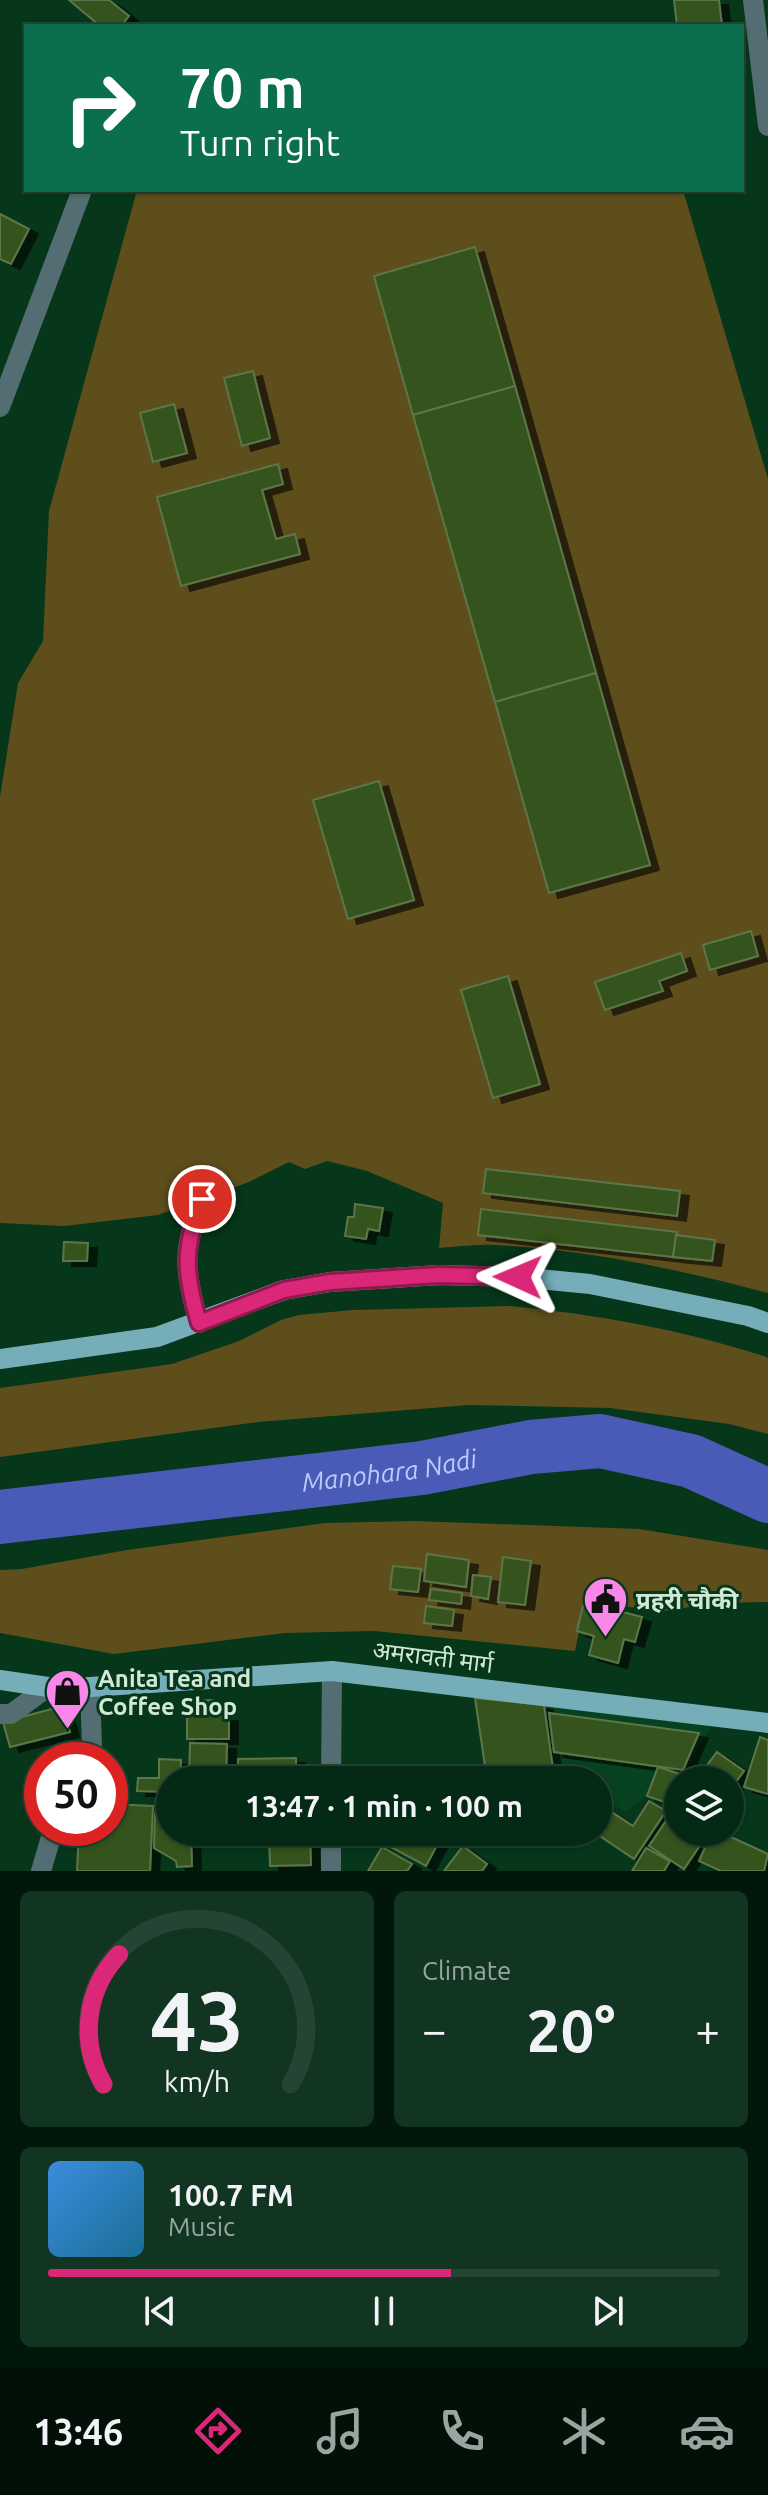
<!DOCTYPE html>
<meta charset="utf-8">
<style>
:root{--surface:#042914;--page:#123522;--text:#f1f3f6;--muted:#97a6a0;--line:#254534;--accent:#db2777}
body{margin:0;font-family:Ubuntu,"Noto Sans Devanagari",sans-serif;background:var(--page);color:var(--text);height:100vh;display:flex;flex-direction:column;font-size:30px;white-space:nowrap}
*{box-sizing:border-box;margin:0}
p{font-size:26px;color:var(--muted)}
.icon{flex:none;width:44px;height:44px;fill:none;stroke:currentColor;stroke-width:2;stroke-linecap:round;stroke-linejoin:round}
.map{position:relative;height:1871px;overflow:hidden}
.panel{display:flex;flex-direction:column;gap:20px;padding:20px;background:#02170b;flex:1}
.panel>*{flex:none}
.hud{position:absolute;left:24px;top:24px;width:720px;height:168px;border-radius:0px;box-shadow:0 2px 6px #0004,0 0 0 2px var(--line);background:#0b6e4f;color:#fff;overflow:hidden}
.tools{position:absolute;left:664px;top:1766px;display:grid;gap:16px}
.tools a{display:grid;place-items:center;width:80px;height:80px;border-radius:50%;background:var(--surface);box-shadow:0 2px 6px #0004,0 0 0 2px var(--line);font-size:40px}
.speed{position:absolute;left:24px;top:1742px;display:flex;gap:16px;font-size:40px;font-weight:700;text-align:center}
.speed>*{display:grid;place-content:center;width:104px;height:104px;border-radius:50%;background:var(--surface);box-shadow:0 2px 6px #0004,0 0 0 2px var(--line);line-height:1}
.speed .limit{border:12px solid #d22;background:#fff;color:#111}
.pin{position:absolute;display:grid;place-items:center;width:68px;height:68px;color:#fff;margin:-34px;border:4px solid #fff;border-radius:50%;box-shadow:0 2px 8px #0007}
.me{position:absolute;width:88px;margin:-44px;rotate:271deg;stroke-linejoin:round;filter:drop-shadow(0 0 6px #0008)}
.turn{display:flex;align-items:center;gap:28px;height:168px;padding:0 24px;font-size:36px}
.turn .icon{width:104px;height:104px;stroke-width:2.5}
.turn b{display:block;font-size:56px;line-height:68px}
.big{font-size:60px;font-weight:600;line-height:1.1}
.panel .tile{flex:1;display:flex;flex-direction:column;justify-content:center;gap:12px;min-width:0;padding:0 28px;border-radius:12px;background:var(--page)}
.panel .dial{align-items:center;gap:0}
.dial svg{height:208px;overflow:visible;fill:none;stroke:var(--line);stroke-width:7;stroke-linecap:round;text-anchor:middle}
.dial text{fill:var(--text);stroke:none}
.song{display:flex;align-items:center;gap:24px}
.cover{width:96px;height:96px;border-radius:12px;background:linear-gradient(135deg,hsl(210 70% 55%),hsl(200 70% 35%))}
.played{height:8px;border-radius:4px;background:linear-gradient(90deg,var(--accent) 60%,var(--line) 60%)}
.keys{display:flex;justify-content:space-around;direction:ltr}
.heat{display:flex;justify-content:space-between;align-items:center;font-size:44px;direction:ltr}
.panel .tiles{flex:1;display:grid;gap:20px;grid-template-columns:1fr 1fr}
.tile:last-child{grid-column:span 2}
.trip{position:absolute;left:156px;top:1766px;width:456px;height:80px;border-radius:40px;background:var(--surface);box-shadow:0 2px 6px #0004,0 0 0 2px var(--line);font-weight:600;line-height:80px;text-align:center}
.menu{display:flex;height:128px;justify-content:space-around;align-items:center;background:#021008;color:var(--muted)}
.menu .icon{width:56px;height:56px}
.menu .current{color:var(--accent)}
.menu b{font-size:36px;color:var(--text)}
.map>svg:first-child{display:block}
.built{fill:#074220}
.green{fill:#5d4e1c}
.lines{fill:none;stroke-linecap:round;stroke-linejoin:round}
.river{stroke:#4a5bb7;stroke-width:54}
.building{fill:#36521c;stroke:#5d764a;stroke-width:2;filter:url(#shadow)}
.minor{stroke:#536d73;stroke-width:20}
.major{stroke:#75adb9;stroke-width:20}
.route-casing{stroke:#8e194d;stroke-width:20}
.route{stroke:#db2777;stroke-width:14}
.labels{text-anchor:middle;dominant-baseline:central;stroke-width:6;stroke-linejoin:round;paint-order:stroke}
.poi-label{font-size:24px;font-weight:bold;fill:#d0e8d6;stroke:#06371a;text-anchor:start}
.street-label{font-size:24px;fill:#d0e8d6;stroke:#06371a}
.water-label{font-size:26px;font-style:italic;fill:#bdcbfc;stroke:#06371a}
</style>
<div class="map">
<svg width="768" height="1871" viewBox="0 0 768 1871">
<defs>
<filter id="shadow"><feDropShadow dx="9" dy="5" stdDeviation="0" flood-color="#0009"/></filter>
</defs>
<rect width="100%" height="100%" fill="#06371a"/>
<path class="built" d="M546,1706l166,18 -32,56h-2l-11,28 -22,-12 -18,16 -29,-15v-17h-53l-5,-5 15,-4z"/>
<g class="green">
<path d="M137,190h546l85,289v814c-86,-23 -184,-44 -274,-48 -18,-1 -37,2 -55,3l4,-45 -76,-32 -40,-10 -22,8 -16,-7 -40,20 -91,33 -94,11 -64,-3v-426l18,-114 25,-42 6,-130z"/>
<path d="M510,1306c86,8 172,24 254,50l4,2v76l-39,-10 -119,-16 -141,-3 -211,17 -258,35v-69l172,-24 67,-23 42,-21 18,-5 54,-5z"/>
<path d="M415,1521l224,8 129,21v52l-53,1 -50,8 -80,-9 -10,49 -201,-20 -89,2 -171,21 -114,-21v-63l22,-1 105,-19 198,-27z"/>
</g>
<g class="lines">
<path class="river" id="s1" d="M0,1517l422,-49 109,-21 69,-6 91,20 77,35"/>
</g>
<g class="building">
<path d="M69,0h40l20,16 -8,10h-21z"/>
<path d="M674,0h45l3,26h-45z"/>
<path d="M0,214l29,15 -18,35 -11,-5z"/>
<path d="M475,247l40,139 -102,29 -39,-139z"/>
<path d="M253,371l17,67 -28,8 -18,-68z"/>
<path d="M515,386l81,287 -101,29 -82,-287z"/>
<path d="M174,404l13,49 -34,9 -13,-49z"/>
<path d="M278,464l5,20 -21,6 14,49 19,-5 5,20 -119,32 -24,-89z"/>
<path d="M596,673l54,192 -101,28 -54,-191z"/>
<path d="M379,781l35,119 -66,19 -35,-119z"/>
<path d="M751,931l7,25 -48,14 -7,-25z"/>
<path d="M681,953l6,18 -28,10 4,10 -58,19 -10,-28z"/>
<path d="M508,976l32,108 -47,14 -32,-108z"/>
<path d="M486,1169l194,22 -3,25 -194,-23z"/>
<path d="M355,1204l28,4 -4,23 -11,-2 -2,10 -21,-3 3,-19h6z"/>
<path d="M481,1209l196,23 -4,25 -195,-22z"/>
<path d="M676,1235l39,5 -3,21 -39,-4z"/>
<path d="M64,1242l24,1 -1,18h-24z"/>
<path d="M427,1554l42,6 -3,27 -42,-6z"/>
<path d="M503,1557l28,4 -6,44 -27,-3z"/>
<path d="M393,1566l28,3 -3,23 -28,-3z"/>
<path d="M473,1575l18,2 -3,22 -17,-3z"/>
<path d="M431,1589l31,4 -1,11 -32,-4z"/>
<path d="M584,1602l58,15 -7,25 -11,-3 -6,24 -29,-8 5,-19 -17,-5z"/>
<path d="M426,1606l28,4 -2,16 -28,-3z"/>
<path d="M475,1698l69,7 9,64 -18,4 8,7h-56z"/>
<path d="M213,1700v16h16v23h-42v-38z"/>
<path d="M63,1706l7,26 -60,15 -7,-25z"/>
<path d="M549,1713l150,20 -16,37 -129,-18z"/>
<path d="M760,1737l8,3v54l-24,-7z"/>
<path d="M190,1743l37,1 -1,36h-37z"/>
<path d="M717,1752l27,19 -14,19v-10h-34z"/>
<path d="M296,1758v18h-19l1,4h-40v-21z"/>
<path d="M159,1759l22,1 -1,20h-10v12l-33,-1 1,-13h21z"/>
<path d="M658,1767l22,7 -10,30 -23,-8z"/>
<path d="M649,1801l17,10 -32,48 -40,-27h4v-16l6,-9 29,19z"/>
<path d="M678,1803v29h31l-25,37 -35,-23z"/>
<path d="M110,1804l43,2 -3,65h-73l2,-43h31z"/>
<path d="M170,1812v20h21l1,34 -15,1 -1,-6 -22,-13 1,-35z"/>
<path d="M269,1832h41l1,33 -41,1z"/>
<path d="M363,1832h81l-18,34z"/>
<path d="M712,1832h8l48,22 -4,17h-43l-22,-10z"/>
<path d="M463,1846l24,18 -5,7h-38z"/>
<path d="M382,1847l30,17 -5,7h-39z"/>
<path d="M646,1848l24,13 -6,10h-32z"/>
</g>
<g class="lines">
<g class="minor">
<path d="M753,0l15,126"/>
<path d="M0,407l82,-217"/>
<path d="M199,1323c-15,-51 -17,-74 3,-124"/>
<path d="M0,1714h11l37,-27"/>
<path d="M89,1760l3,-12 -2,-61"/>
<path d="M331,1780l1,-109"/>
<path d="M41,1871l10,-34 6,-9"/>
<path d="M331,1871v-39"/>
</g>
<g class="major">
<path d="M0,1359l157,-22 127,-47 46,-8 109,-7 79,2 72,7 158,32 20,7"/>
<path d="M0,1680l48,7h42l242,-16 436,52"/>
</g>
</g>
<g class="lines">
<defs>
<path id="route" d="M202,1199c-19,50 -18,73 -3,124l85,-33 46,-8 109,-7 79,2"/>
</defs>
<use href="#route" class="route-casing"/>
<use href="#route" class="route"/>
</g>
<defs>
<symbol id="civic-pin" viewBox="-11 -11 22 30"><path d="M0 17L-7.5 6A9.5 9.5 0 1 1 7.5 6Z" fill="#f987e9" stroke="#06371a"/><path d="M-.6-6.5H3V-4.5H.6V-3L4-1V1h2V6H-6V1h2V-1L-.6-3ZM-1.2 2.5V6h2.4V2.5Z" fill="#111"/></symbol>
<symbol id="shop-pin" viewBox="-11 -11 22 30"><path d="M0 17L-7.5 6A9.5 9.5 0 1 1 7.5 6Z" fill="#f987e9" stroke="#06371a"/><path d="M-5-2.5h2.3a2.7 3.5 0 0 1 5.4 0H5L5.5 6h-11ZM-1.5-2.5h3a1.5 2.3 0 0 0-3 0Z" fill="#111"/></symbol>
</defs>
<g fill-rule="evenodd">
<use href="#civic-pin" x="580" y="1574" width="51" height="69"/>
<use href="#shop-pin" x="42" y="1666" width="51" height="69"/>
</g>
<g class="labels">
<g class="poi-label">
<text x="636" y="1600">प्रहरी चौकी</text>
<text x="98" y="1678">Anita Tea and<tspan x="98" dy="28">Coffee Shop</tspan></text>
</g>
<g class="street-label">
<text transform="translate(433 1657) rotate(7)">अमरावती मार्ग</text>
</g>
<g class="water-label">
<text stroke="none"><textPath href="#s1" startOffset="392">Manohara Nadi</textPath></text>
</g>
</g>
</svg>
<div class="tools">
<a><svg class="icon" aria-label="layers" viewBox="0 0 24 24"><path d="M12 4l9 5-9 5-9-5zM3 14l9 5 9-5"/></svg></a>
</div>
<div class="speed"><div class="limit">50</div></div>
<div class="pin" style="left:202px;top:1199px;background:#d93025"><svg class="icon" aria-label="arrive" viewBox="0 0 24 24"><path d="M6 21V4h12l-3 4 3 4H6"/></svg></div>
<svg class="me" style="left:518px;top:1277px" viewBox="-20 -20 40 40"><path d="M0-17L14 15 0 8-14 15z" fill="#db2777" stroke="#fff" stroke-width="4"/></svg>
<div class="trip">13:47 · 1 min · 100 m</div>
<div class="hud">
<div class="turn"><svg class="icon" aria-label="right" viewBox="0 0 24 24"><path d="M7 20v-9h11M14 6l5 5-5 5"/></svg><div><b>70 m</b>Turn right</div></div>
</div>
</div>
<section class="panel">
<div class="tiles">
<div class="tile dial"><svg viewBox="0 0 100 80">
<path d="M14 69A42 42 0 1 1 86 69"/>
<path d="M14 69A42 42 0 0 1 20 19" stroke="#db2777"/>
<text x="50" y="56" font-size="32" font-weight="700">43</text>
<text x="50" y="72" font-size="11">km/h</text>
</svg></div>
<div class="tile"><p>Climate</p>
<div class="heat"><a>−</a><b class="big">20°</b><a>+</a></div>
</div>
<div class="tile">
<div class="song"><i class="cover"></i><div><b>100.7 FM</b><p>Music</p></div></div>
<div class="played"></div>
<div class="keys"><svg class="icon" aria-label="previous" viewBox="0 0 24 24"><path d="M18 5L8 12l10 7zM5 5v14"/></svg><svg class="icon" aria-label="pause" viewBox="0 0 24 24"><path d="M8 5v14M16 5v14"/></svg><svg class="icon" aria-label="next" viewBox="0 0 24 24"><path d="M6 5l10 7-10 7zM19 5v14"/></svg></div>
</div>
</div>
</section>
<nav class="menu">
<b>13:46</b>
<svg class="icon current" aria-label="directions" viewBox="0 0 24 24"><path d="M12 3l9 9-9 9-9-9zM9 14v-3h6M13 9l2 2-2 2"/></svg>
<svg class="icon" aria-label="music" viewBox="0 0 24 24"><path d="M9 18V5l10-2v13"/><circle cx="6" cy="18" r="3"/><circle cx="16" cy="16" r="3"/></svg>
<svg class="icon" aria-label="phone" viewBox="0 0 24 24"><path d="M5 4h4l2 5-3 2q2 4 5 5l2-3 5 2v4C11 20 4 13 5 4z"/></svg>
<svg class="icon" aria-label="climate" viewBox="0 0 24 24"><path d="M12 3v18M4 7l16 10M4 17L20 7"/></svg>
<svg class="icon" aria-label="car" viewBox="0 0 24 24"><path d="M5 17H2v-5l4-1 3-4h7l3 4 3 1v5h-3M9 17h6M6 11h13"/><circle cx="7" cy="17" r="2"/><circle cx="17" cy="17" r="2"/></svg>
</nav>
